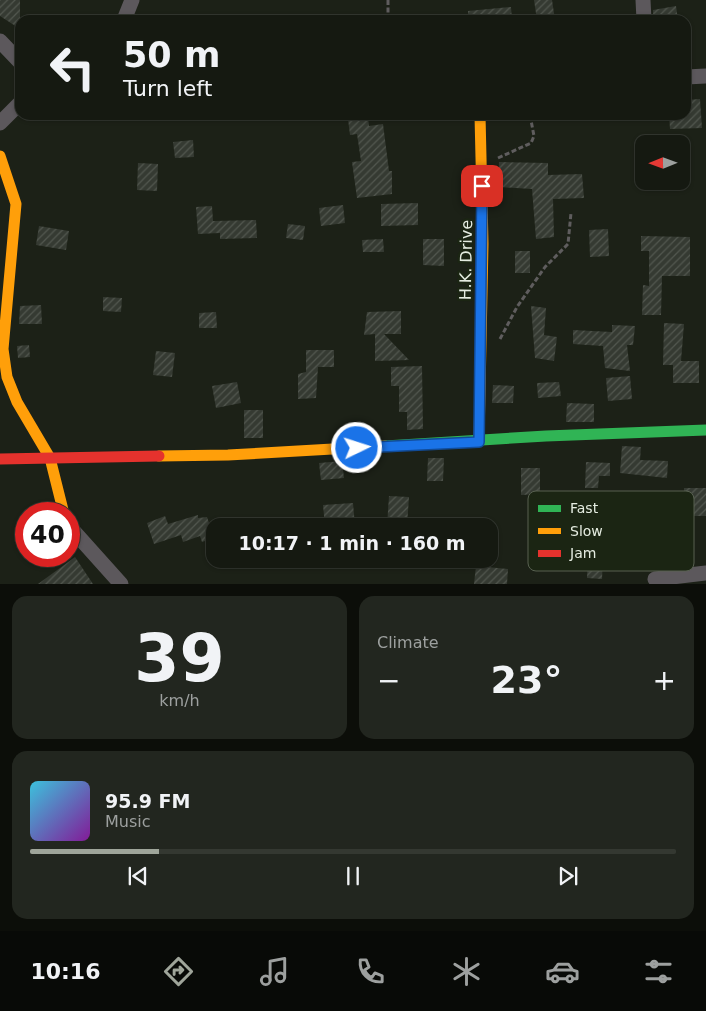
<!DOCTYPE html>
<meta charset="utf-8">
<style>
:root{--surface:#151911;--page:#22261f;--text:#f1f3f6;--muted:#9da09f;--line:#343831;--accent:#9fa59a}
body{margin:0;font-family:"DejaVu Sans",sans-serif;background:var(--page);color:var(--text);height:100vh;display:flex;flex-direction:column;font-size:19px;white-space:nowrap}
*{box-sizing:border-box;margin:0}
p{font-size:16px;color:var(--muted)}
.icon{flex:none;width:28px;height:28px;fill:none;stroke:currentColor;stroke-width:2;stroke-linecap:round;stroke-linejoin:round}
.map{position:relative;height:584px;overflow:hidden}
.panel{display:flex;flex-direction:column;gap:12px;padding:12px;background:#0c0e09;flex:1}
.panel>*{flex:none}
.guide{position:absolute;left:15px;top:15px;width:676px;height:105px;border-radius:15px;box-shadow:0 1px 4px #0004,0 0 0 1px var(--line);background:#151911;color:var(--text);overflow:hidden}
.needle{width:32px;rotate:269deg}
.fabs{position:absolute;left:635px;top:135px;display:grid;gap:10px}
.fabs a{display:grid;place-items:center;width:55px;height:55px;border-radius:10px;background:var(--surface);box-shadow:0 1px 4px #0004,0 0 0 1px var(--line);font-size:25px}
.speed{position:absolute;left:15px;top:502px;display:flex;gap:10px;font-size:25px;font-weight:700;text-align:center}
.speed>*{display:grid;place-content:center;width:65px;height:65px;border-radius:50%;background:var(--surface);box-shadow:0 1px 4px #0004,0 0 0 1px var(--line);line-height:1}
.speed .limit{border:8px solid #d22;background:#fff;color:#111}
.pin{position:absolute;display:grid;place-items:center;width:42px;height:42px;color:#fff;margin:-21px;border-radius:10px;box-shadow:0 2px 8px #0006}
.me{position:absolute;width:55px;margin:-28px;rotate:86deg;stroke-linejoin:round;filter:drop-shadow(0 0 4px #0008)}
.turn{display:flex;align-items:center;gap:18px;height:105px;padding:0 25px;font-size:22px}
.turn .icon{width:65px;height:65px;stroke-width:2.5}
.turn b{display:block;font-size:35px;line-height:42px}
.big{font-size:38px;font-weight:600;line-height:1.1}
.panel .widget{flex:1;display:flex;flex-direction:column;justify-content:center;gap:8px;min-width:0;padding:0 18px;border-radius:15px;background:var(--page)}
.panel .dial{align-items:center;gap:0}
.dial b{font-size:65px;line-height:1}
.song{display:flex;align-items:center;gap:15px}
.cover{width:60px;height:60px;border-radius:8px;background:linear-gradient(135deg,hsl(190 70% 55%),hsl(290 70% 35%))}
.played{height:5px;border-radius:2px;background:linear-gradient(90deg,var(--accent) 20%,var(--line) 20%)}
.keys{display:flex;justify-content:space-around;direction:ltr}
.heat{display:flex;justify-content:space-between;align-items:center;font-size:28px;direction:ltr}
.panel .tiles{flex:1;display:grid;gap:12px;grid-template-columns:1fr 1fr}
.widget:last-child{grid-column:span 2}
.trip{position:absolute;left:206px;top:518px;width:292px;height:50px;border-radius:15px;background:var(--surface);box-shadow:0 1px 4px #0004,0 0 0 1px var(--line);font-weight:600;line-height:50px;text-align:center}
.tab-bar{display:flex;height:80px;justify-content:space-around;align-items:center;background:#080a07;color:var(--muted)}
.tab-bar .icon{width:35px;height:35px}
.tab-bar .current{color:var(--accent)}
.tab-bar b{font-size:22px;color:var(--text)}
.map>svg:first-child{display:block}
.building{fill:url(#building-hatch)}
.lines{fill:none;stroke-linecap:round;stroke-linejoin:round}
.path{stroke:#5f5d5e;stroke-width:3;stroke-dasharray:5 2.5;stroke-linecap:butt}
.street{stroke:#5c585c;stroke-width:15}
.fast{stroke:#30b455;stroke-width:11}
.slow{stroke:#ff9f0a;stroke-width:11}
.jam{stroke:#e5322d;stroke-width:11}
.route-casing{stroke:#114b97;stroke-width:12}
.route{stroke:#1a73e8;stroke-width:9}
.labels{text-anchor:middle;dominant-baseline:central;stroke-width:5;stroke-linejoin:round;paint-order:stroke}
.street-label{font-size:16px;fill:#e5ece1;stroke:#1b2513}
.key{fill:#1b2513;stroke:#586151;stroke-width:1}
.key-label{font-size:14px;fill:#e5ece1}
</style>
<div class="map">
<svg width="706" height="584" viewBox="0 0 706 584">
<defs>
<pattern id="building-hatch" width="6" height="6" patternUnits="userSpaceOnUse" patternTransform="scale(1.25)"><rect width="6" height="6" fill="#353a32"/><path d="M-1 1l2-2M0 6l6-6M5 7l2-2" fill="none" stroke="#52574f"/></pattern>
</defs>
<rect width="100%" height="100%" fill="#1c2117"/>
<g class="building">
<path d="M0,0h20v29l-20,-13z"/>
<path d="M534,0h18l3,20h-18z"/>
<path d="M676,6l2,14h-25v-10z"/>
<path d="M511,7l1,13h-44v-9z"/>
<path d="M700,99l2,29 -32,1 -1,-14h17v-15z"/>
<path d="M368,117l1,9 14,-2 6,47h3v23l-35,4 -5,-36 9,-1 -4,-27 -7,1 -2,-16z"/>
<path d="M193,140l1,17 -19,1 -2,-16z"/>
<path d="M499,162l49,1v12l34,-1 2,24 -31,1 1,38 -18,2 -4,-50 -34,-2z"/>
<path d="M138,163l20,1 -1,27 -20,-1z"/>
<path d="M418,203v22l-37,1v-22z"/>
<path d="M343,205l2,18 -24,3 -2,-18z"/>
<path d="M212,206l1,15 43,-1 1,18 -37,1v-6l-22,1 -2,-27z"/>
<path d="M288,224l17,2 -2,14 -17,-2z"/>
<path d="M39,226l30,5 -3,19 -30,-5z"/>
<path d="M608,229l1,27 -19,1 -1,-27z"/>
<path d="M641,236l49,1v39h-28l-1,39h-19l1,-30 6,1v-35h-8z"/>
<path d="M383,239l1,13h-21l-1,-12z"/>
<path d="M423,239h21v27l-21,-1z"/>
<rect x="515" y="251" width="15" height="22"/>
<path d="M103,297l19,1 -1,14 -18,-1z"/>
<path d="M41,305l1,19h-23l1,-18z"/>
<path d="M531,306l15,2 -2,27 13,2 -3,24 -19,-3z"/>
<path d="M401,311v23h-17l25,26 -34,1v-27l-11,1 3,-23z"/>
<path d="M216,312l1,16h-18v-15z"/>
<path d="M664,323l20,1 -3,37h18v22h-26v-18h-10z"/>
<path d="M612,325l23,1 -2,19h-6l3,26 -25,-3 -2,-22 -30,-2v-14l39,2z"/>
<path d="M29,345l1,12 -12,1 -1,-12z"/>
<path d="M306,350h28v17h-16l-2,31 -18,1v-25l8,-2z"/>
<path d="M156,351l19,2 -3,24 -19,-2z"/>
<path d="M422,366l1,63 -16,1v-18h-8v-26h-8v-19z"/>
<path d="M630,376l2,23 -24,2 -2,-23z"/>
<path d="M237,382l4,21 -25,5 -4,-22z"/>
<path d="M559,382l2,14 -23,2 -1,-15z"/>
<path d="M493,385l21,1 -1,17h-21z"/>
<path d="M567,403l27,1v18h-28z"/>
<rect x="244" y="410" width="19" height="28"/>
<path d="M622,446l19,1 -1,13 28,1 -1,17 -47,-5z"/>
<path d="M428,458h16l-1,23h-16z"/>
<path d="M342,461l2,17 -23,2 -2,-17z"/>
<path d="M586,462l24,1v13h-11l-1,12h-13z"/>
<path d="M521,468h19v26l-19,1z"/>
<rect x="684" y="488" width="22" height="28"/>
<path d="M389,496l20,1 -2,29h-20z"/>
<path d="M353,503l2,23h-30l-2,-21z"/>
<path d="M198,515v3l9,-1 7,21 -12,4 -2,-6 -17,6 -2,-7 -27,9 -7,-21 18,-7 3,8z"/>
<path d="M588,555h15l-1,24 -15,-1z"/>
<path d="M75,557l18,27h-55z"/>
<path d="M476,566l32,3 -1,15h-33z"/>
</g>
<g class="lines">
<g class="path">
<path d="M388,0v20"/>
<path d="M498,158l33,-15 3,-7 -4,-21"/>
<path d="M500,339l17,-32 28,-40 23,-23 3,-31"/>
</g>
<g class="street">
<path d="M643,0l1,20"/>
<path d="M124,20l8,-20"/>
<path d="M0,41l20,21"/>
<path d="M686,77l20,-1"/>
<path d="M0,123l20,-20"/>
<path d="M69,526l52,58"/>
<path d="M655,579l51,-6"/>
</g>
<path class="fast" d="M385,446l161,-10 160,-6"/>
<g class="slow">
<path d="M0,156l16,48 -13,145 4,28 10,25 33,56 14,56"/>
<path d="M479,441l4,-197 -3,-129"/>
<path d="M159,456l69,-1 157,-9"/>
</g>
<path class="jam" d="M0,459l159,-3"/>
</g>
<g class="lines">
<defs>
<path id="route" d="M357,448l122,-6 3,-256"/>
</defs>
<use href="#route" class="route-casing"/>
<use href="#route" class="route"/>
</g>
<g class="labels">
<g class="street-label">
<text transform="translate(466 260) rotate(-89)">H.K. Drive</text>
</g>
</g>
<rect x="528" y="491" width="166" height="80" rx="8" class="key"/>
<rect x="538" y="505" width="23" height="7" fill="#30b455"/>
<rect x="538" y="528" width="23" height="6" fill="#ff9f0a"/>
<rect x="538" y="550" width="23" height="7" fill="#e5322d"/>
<g class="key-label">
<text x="570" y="513">Fast</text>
<text x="570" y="536">Slow</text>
<text x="570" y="558">Jam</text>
</g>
</svg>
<div class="fabs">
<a><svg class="needle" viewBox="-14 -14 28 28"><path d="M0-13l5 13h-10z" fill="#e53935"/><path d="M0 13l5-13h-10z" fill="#9da09f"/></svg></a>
</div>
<div class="speed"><div class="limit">40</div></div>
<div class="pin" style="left:482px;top:186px;background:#d93025"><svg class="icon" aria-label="arrive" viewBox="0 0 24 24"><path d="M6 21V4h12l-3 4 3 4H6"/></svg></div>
<svg class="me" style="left:357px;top:448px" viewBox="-20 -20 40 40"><circle r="17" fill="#1a73e8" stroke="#fff" stroke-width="3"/><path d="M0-11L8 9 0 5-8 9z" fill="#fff"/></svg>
<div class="trip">10:17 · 1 min · 160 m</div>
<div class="guide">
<div class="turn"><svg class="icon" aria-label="left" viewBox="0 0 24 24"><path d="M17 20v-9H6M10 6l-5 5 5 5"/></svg><div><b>50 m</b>Turn left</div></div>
</div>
</div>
<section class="panel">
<div class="tiles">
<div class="widget dial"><b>39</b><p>km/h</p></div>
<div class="widget"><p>Climate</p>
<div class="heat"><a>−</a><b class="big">23°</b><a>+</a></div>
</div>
<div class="widget">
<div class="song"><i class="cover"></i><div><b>95.9 FM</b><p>Music</p></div></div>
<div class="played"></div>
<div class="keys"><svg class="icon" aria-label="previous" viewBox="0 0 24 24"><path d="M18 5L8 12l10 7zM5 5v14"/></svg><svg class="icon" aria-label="pause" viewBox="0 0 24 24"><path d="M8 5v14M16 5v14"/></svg><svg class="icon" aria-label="next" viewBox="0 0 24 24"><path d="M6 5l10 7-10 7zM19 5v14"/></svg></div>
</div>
</div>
</section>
<nav class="tab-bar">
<b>10:16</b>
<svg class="icon current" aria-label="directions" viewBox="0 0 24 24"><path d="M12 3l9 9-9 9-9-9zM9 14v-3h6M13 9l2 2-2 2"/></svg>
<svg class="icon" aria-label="music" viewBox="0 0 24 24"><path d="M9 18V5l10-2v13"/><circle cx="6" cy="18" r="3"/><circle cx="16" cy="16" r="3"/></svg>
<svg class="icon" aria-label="phone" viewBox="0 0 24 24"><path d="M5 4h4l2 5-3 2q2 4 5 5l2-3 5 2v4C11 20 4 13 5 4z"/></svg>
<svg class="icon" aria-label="climate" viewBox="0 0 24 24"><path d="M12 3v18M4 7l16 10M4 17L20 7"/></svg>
<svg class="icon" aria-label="car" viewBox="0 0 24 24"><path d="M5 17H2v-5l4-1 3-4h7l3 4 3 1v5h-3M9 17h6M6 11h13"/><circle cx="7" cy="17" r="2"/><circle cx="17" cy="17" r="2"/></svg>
<svg class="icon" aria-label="filters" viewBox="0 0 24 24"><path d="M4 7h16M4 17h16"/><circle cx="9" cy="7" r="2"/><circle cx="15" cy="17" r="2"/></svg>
</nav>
